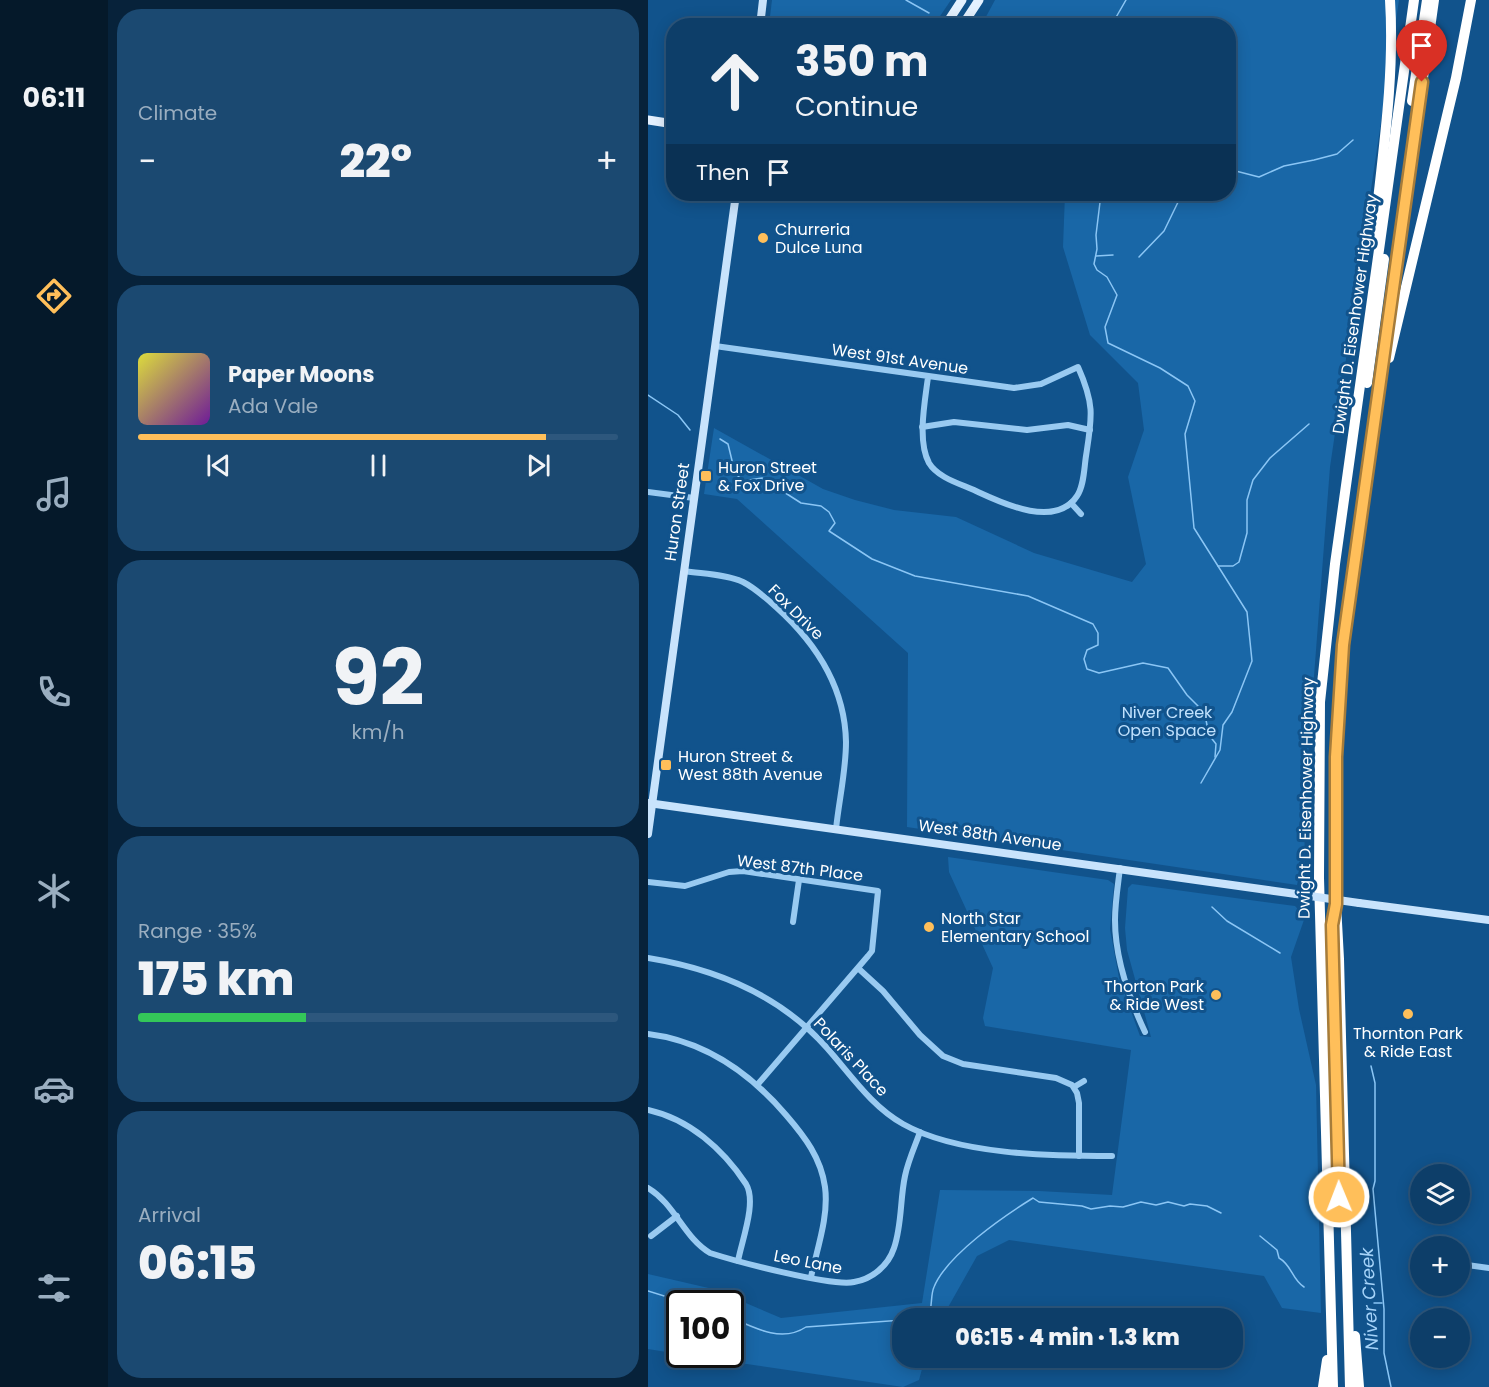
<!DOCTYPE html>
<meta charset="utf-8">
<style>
:root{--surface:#0d3e69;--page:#1b4971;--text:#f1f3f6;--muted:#9aaec0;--line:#2d577d;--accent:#ffbf5a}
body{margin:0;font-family:Poppins,sans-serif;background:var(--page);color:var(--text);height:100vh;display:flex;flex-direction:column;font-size:22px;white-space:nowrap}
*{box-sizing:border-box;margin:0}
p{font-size:20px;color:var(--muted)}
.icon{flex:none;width:33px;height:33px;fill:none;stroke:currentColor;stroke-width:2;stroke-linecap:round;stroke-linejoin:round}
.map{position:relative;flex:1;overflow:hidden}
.panel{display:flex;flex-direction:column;gap:9px;padding:9px;background:#07223a;width:540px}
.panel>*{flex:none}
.top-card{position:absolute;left:18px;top:18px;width:570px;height:183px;border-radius:24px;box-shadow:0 3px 15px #0003,0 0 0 2px var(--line);background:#0d3e69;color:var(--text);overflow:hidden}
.controls{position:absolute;left:762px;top:1164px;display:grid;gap:12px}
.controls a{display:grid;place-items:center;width:60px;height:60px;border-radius:50%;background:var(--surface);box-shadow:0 3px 15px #0003,0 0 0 2px var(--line);font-size:30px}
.speed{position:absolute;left:18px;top:1290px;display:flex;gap:12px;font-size:30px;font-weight:700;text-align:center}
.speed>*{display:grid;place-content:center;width:78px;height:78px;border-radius:50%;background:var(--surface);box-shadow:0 3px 15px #0003,0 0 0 2px var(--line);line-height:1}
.speed .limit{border:3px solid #111;border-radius:9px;background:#fff;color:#111}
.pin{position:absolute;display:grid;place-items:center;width:51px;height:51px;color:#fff;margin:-62px -26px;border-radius:50% 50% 50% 0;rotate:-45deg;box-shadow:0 0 6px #0007}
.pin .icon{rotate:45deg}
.me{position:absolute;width:66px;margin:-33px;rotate:359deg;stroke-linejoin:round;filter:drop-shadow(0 0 4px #0008)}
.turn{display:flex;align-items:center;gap:21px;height:126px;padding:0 30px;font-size:27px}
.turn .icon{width:78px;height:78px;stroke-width:2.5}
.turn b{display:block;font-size:42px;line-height:51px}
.then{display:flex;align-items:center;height:57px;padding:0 30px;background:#0003;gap:12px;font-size:22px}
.big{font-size:45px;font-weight:800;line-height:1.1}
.panel .widget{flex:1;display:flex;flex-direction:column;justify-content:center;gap:9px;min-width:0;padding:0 21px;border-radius:24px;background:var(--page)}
.panel .dial{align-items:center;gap:0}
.dial b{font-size:78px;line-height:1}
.song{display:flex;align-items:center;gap:18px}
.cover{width:72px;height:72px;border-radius:9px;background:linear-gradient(135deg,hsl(60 70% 55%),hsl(280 70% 35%))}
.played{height:6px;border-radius:3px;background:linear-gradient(90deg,var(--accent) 85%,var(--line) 85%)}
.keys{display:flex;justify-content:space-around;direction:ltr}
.heat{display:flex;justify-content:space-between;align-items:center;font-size:33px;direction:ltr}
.charge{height:9px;border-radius:4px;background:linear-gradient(90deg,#34c759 35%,var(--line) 0)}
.trip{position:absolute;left:244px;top:1308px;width:351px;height:60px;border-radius:24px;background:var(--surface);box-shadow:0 3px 15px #0003,0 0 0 2px var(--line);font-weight:800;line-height:60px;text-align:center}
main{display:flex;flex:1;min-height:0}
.tabs{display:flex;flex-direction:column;width:108px;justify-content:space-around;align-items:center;background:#05192a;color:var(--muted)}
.tabs .icon{width:42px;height:42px}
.tabs .current{color:var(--accent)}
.tabs b{font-size:27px;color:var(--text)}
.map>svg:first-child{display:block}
.green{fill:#1967a7}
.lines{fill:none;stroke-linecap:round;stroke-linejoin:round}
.stream{stroke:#8bc6f5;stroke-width:1.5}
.street{stroke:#99caf1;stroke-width:6}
.secondary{stroke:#c8e3fc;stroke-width:8}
.primary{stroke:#e4f1ff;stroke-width:9}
.highway{stroke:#fff;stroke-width:10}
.secondary-bridge{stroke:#c8e3fc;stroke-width:8}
.route-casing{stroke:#a67c3a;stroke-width:15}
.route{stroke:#ffbf5a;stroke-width:10}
.poi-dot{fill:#ffbf5a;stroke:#11538c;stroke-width:2}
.labels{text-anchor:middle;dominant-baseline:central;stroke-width:6;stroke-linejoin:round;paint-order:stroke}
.poi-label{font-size:16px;fill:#fff;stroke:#11538c;text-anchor:start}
.street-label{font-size:16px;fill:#fff;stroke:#11538c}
.park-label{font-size:16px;fill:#c0e1fd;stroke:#11538c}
.water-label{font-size:18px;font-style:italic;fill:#a5d3f9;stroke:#11538c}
</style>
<main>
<nav class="tabs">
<b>06:11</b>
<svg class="icon current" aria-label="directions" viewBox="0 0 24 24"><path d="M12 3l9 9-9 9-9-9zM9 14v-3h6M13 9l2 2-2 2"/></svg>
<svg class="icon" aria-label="music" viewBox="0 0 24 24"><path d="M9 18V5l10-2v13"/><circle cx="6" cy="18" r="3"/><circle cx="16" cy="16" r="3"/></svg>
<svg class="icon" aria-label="phone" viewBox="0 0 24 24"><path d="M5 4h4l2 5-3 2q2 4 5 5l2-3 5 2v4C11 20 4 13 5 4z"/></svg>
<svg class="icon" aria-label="climate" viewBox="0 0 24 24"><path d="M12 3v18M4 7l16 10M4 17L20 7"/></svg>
<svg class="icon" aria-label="car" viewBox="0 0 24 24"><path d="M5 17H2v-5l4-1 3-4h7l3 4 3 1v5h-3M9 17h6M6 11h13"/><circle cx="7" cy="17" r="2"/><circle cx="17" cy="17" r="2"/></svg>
<svg class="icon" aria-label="filters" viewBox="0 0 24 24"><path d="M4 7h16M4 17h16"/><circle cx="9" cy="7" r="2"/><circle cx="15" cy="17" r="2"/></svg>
</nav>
<section class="panel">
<div class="widget"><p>Climate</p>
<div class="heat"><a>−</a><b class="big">22°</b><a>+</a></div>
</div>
<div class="widget">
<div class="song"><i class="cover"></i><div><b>Paper Moons</b><p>Ada Vale</p></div></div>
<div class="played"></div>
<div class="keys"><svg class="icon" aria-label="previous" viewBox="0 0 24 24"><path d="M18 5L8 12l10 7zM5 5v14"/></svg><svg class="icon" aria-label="pause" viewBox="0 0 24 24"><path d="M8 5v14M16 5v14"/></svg><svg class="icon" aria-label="next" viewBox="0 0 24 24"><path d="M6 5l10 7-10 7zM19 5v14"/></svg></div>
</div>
<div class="widget dial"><b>92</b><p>km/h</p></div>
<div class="widget"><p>Range · 35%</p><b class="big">175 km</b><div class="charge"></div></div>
<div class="widget"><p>Arrival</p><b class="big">06:15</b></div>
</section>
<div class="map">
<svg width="841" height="1387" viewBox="0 0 841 1387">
<rect width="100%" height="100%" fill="#11538c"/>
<g class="green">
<path d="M124,0h179l-17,25h-165z"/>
<path d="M347,0h404l-69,467 -26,340 1,67 -7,6 -1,5 -390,-58 1,-174 -171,-154 -33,-5 10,-66 109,61 32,11 39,10 62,7 78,36 98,29 14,-18 -18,-87 16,-47 -6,-47 -48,-48 -27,-88 2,-53h163v-168h-247z"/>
<path d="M300,857l160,23 6,4 -4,45 9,49 21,58 11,1 -24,-87 -2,-22 3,-40 4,-4 163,22 10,11 -14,40 8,52 17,76 5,228 -39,-5 -18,-32 -255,-36 -32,16 -35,62h-39v40h22l-6,22 -16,7 -218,-32 45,-1v-50h-50l-1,50 -31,-5v-75l65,15 68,29 141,-15 18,-113 99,1 73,4 19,-145 -146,-24 -2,-8 10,-50 -44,-96z"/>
</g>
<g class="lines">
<g class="stream">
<path d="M258,0l23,13"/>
<path d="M463,26l15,-26"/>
<path d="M580,169l31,8 25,-11 30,-6 23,-6 16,-14"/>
<path d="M453,194l-5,41 1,14 -3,15 3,6 10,7 10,18 -12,32 3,16 52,25 28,18 7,15 -10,33 9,94 53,84 5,49 -20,51 -9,13 -3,25 -19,33"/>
<path d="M448,256l17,-1"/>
<path d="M491,257l25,-26 18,-37"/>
<path d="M0,395l30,20 12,15"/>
<path d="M72,439l8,5 7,29 8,8 19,-3 39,25 20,3 8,6 6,11 -6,8 43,28 43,17 113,20 65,28 5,9v12l-11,5 -3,9 3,10 12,4 44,-10 25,5 19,27 11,11 -3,4 5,7 6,3 3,15 7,9 -1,13"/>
<path d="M570,566h15l6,-4 8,-29v-33l6,-20 17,-22 39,-34"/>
<path d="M564,907l15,14 53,32"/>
<path d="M723,1066l4,17v98l-2,8 11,120v44l7,34"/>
<path d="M612,1236l17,14 2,8c13,7 13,22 25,29"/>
<path d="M0,1291l42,13"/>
<path d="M726,1303h8"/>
<path d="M82,1317c24,11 52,26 76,10l97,-7"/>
<path d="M278,1318h2c5,-11 2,-22 6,-31 13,-32 70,-71 99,-89l6,4 43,4 9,3 19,-3 13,1 18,-5 15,3 12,-3 16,4 6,-2 17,2 14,7"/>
</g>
<g class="street">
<path d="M67,346l299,42 27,-4 37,-17c17,38 14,50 8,89 -2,13 -2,30 -9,40 -22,33 -75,7 -101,-5 -15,-7 -38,-13 -47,-28 -12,-22 -4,-62 -1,-86"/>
<path d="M274,427l32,-5 73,8 41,-5 22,5"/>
<path d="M0,492l46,6"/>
<path d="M423,503l10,11"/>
<path d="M36,571c19,3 41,3 59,11 12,6 23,16 33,25 39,35 69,80 70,135 0,29 -7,58 -10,87"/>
<path d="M472,868c-2,17 -5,35 -5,52 0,38 14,78 30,112"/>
<path d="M0,882l37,4 44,-14 14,-1 135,20 -6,60 -4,5 -110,128"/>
<path d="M145,922l6,-42"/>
<path d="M0,958c68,11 132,37 179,90 24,27 44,58 76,76 55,31 147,32 209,32"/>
<path d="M211,969l24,22 37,44 23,21 20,8 93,14 16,7 5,8 2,10v53"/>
<path d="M0,1034c57,7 102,39 138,81 19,22 35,43 39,72 4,29 -8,62 -14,90"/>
<path d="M426,1087l10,-6"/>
<path d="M0,1110c41,9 75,39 98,74 11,18 -4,56 -8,77"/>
<path d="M0,1188c27,16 36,50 62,65 25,8 122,34 144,29 18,-3 34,-16 40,-34 8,-23 6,-49 11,-72 3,-15 10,-30 15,-44"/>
<path d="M3,1236l26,-20"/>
<path d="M812,1264l29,4"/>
</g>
<g class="secondary">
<path d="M112,26l3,-26"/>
<path d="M0,803l648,91"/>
<path d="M0,834l88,-640"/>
<path d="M711,903l130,17"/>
</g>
<g class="primary">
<path d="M297,26l17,-26"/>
<path d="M314,26l17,-26"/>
<path d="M0,120l26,4"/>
</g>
<g class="highway">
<path d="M764,101l15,-101"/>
<path d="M726,236c8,-78 21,-158 16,-236"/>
<path d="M741,358l67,-280 15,-78"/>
<path d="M719,383l17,-124"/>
<path d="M707,1336l4,51"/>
<path d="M675,1387l4,-27"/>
<path d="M685,1387l-14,-509 1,-176 15,-138 79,-564"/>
<path d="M702,1387l-11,-428 -3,-55 -1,-130 8,-129 91,-645"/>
</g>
<path class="secondary-bridge" d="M648,894l63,9"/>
</g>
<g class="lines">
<defs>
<path id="route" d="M691,1197l-7,-272 4,-21v-147l7,-112 79,-563"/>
</defs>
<use href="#route" class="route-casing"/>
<use href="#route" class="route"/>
</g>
<g class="poi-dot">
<circle cx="115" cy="238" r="6"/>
<rect x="52" y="470" width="12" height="12" rx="3"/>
<rect x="12" y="759" width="12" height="12" rx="3"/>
<circle cx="281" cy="927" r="6"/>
<circle cx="568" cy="995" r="6"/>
<circle cx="760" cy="1014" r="6"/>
</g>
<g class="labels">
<g class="poi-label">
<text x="127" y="229">Churreria<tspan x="127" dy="18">Dulce Luna</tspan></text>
<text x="70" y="467">Huron Street<tspan x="70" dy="18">&amp; Fox Drive</tspan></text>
<text x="30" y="756">Huron Street &amp;<tspan x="30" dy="18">West 88th Avenue</tspan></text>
<text x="293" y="918">North Star<tspan x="293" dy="18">Elementary School</tspan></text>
<text x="556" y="986" text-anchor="end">Thorton Park<tspan x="556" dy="18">&amp; Ride West</tspan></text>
<text x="760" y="1033" text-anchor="middle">Thornton Park<tspan x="760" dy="18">&amp; Ride East</tspan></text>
</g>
<g class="street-label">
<text transform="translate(707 314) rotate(-82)">Dwight D. Eisenhower Highway</text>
<text transform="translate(252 359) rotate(8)">West 91st Avenue</text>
<text transform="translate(29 512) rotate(-82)">Huron Street</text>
<text transform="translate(148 612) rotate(45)">Fox Drive</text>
<text transform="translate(658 798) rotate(-89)">Dwight D. Eisenhower Highway</text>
<text transform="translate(342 835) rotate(8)">West 88th Avenue</text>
<text transform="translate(152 868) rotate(7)">West 87th Place</text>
<text transform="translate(203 1057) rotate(47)">Polaris Place</text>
<text transform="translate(160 1262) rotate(11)">Leo Lane</text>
</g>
<g class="park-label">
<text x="519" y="712">Niver Creek<tspan x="519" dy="18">Open Space</tspan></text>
</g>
<g class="water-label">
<text transform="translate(721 1299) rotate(-93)">Niver Creek</text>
</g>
</g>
</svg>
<div class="controls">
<a><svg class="icon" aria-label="layers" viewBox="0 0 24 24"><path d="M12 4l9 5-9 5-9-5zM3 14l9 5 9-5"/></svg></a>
<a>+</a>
<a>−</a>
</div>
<div class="speed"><div class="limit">100</div></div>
<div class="pin" style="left:774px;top:82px;background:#d93025"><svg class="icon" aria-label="arrive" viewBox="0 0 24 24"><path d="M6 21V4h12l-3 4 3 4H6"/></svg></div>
<svg class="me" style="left:691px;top:1197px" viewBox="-20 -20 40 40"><circle r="17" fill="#ffbf5a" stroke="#fff" stroke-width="3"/><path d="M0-11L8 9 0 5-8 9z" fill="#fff"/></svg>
<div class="trip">06:15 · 4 min · 1.3 km</div>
<div class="top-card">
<div class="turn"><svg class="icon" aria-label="ahead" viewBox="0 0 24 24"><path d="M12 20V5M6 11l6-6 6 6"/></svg><div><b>350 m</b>Continue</div></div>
<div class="then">Then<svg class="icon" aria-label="arrive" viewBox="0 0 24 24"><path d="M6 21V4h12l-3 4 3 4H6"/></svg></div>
</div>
</div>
</main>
